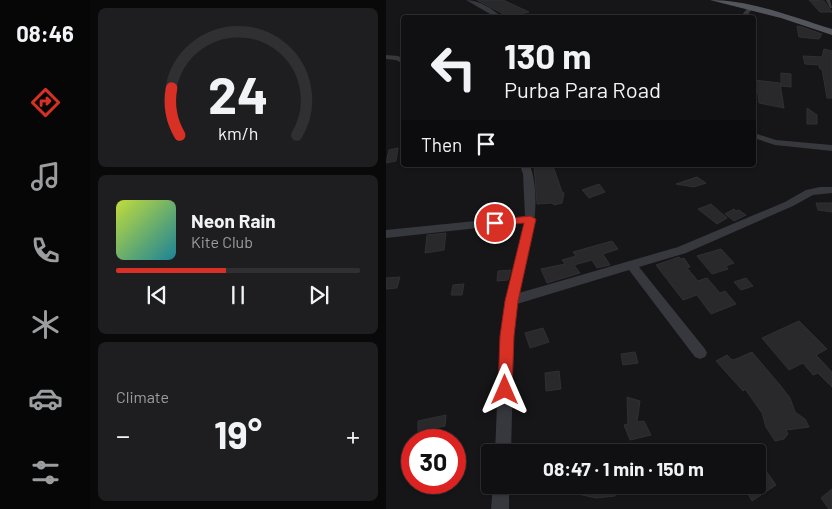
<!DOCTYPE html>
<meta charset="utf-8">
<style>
:root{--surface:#101012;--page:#1e1e20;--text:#f1f3f6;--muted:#9c9d9f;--line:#303032;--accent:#d93025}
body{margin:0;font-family:Barlow,sans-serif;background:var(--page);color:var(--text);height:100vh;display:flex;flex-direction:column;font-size:19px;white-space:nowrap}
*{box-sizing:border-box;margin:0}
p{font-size:16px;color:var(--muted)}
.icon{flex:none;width:28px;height:28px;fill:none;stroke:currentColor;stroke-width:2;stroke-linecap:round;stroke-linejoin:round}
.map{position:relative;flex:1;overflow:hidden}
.panel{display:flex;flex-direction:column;gap:8px;padding:8px;background:#09090a;width:296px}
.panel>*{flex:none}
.guide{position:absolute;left:15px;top:15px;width:355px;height:152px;border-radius:5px;box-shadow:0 1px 4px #0004,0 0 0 1px var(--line);background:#101012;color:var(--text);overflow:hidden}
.speed{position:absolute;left:15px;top:429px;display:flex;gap:10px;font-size:25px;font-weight:700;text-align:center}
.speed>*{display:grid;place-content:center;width:65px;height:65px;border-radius:50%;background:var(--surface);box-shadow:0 1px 4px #0004,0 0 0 1px var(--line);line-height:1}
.speed .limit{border:8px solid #d22;background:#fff;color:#111}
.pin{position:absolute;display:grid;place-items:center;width:42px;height:42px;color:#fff;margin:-21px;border:2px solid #fff;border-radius:50%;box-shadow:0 1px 5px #0007}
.me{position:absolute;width:55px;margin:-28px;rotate:0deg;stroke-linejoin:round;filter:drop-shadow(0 0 4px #0008)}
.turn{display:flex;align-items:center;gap:18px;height:105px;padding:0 20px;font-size:22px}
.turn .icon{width:65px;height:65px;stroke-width:2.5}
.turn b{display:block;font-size:35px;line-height:42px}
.then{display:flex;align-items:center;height:48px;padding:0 20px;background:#0003;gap:10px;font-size:19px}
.big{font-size:38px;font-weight:700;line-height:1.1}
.panel .card{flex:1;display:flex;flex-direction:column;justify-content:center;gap:8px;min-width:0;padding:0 18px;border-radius:8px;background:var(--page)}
.panel .dial{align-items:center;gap:0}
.dial svg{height:130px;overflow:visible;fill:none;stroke:var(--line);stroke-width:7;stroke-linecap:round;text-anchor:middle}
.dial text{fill:var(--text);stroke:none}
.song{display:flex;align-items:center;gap:15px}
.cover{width:60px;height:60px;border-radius:8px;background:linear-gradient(135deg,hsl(70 70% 55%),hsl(190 70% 35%))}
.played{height:5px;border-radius:2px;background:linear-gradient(90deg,var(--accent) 45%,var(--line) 45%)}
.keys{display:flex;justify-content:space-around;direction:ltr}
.heat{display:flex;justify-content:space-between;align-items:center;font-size:28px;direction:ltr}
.trip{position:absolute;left:95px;top:444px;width:285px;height:50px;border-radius:5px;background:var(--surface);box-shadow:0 1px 4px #0004,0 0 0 1px var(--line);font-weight:700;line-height:50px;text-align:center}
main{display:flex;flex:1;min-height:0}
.menu{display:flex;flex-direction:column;width:90px;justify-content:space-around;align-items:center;background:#060607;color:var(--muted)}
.menu .icon{width:35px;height:35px}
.menu .selected{color:var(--accent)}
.menu b{font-size:22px;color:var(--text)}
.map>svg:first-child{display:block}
.building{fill:#29292c;stroke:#303034}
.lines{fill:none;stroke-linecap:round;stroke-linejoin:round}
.street{fill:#37383d;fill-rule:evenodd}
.primary{fill:#53555c;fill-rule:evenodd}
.route{fill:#d93025;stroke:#8d1f18}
</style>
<main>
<nav class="menu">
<b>08:46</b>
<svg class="icon selected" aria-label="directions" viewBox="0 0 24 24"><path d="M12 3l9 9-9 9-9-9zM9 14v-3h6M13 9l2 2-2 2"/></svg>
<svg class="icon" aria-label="music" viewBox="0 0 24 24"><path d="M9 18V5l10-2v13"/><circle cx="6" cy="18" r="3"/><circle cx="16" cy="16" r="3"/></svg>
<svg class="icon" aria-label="phone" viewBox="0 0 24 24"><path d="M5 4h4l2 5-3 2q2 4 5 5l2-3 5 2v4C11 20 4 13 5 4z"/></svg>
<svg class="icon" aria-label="climate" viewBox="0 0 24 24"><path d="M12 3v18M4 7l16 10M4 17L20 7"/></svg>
<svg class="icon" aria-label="car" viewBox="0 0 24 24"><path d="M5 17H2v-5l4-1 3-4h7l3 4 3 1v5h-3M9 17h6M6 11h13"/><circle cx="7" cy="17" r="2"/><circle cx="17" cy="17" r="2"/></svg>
<svg class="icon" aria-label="filters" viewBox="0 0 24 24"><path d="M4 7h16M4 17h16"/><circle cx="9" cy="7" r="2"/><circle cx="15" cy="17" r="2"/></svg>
</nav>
<section class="panel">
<div class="card dial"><svg viewBox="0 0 100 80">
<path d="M14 69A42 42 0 1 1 86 69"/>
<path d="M14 69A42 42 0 0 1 9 40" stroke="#d93025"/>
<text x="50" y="56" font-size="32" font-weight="700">24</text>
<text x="50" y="72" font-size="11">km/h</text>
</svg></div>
<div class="card">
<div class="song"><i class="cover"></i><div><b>Neon Rain</b><p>Kite Club</p></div></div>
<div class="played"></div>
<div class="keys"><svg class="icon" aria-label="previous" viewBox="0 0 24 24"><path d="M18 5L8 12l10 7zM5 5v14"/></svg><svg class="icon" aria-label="pause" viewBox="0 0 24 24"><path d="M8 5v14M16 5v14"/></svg><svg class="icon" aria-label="next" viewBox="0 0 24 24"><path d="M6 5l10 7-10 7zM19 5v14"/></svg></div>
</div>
<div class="card"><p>Climate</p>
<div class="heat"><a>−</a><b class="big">19°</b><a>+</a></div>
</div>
</section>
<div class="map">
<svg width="446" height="509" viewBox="0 0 446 509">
<rect width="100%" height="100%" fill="#161618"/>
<g class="building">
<path d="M91,0h26l26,12 -20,5z"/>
<path d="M423,0l15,1 8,11h-12z"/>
<path d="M411,26l5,1 20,7 -3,5 -20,-2z"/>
<path d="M438,49l8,2v47h-5l-5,-29h-2l-1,-4 -14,-1 -2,-8 19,1z"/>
<path d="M395,73l10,1v13l-10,-1z"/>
<path d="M368,80l26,3 4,25 -25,-5 -1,-10h-4z"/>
<path d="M421,108l10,7v9h-10z"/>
<path d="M12,148l-2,13 -10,2 3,-13z"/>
<path d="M148,165l19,1 9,26 2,1 -2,10 -8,2 -2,-2 -15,1z"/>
<path d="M311,177l9,6 -12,4 -18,-3z"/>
<path d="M213,184l6,8 -16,6 -7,-8z"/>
<path d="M430,203h16v9l-14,-2z"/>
<path d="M325,204l16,14 -10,6 -19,-15z"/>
<path d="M348,209l2,2 3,-1 7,5 -12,6 -9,-7z"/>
<path d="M60,233l-2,17 -19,3 2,-18z"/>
<path d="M226,241l6,8 -15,5 7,11 -13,3 -5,-8 -18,5 6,8 -33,10 -6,-14 24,-5 -3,-4 14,-4 -3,-4z"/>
<path d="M335,249l13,14 -8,3 2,3 -16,5 -15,-18z"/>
<path d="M293,257l2,2 3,-1 6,9 -3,1 11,13 9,-3 13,15 5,-2 11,13 -25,10 -14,-19 -14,5 -27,-35z"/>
<path d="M125,270l-3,10 -11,1 1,-10z"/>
<path d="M14,277l-3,11 -11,1v-11z"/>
<path d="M360,278l7,8 -12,4 -7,-8z"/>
<path d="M78,284l-2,11h-11l2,-10z"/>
<path d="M413,321l28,28 -11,6 16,17v15l-14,-14 -5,2 -10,-12 -14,7 -27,-32z"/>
<path d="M157,328l6,14 -19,6 -5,-15z"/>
<path d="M249,352l3,11 -15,2 -2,-11z"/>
<path d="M366,352l28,33 10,13 5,14 10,7 4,8 -23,3 2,4 -4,5 -9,2 -9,-14 -4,-14 -17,-24 -2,2 -27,-30 11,-6 5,5 4,-1z"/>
<path d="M173,371l2,18 -15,2 -1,-18z"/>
<path d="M241,397l13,4 -3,21 7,-1 7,14 -21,5 -6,-15 4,-1z"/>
<path d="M60,415l-1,11 -27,6v-11z"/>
<path d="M378,468l12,17 -24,16 -9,-16h14v-15z"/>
<path d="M184,485h49l-4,11 -19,2 -18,-4z"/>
<path d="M446,489v20h-3l-8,-11z"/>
</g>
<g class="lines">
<g class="street">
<path d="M80,0c13,0 27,9 37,18h-6z"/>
<path d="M440,0h4l2,8h-2z"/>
<path d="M362,7l5,1 -8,10h-5z"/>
<path d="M0,55l12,1 6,3v5l-8,-4 -10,-1z"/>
<path d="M368,133l22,7 56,5v6l-57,-6 -21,-7z"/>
<path d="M134,165h10c14,41 -2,87 -11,128l159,-46 107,-45 21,-12 14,-3h12v6l-19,2 -20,11 -107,47 -47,14 66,82 2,4 -2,4 -5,2 -5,-2 -66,-87 -112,34 -3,32 -3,116h-16l5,-116 5,-35 19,-78 -138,15v-8l139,-14 -2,-42z"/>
<path d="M107,485h16v24h-18z"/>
</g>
<path class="primary" d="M324,0c40,0 84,17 122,29v6l-51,-17z"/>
</g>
<path class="route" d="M144,216l6,3 -18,82 -4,35 -2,54 -2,4 -5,2 -5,-2 -2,-4 2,-54 5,-35 19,-78 -29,3 -5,-3 5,-3z"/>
</svg>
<div class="speed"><div class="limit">30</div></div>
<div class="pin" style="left:109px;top:223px;background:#d93025"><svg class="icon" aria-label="arrive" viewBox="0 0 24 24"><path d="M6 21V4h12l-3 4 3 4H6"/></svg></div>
<svg class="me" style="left:119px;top:390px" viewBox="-20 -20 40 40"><path d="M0-17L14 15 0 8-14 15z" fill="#d93025" stroke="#fff" stroke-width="4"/></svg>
<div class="trip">08:47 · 1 min · 150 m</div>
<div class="guide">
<div class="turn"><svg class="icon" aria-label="left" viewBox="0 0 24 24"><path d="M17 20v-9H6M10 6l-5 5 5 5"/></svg><div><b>130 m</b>Purba Para Road</div></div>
<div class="then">Then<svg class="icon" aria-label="arrive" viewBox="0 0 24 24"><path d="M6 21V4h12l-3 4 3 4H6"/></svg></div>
</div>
</div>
</main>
